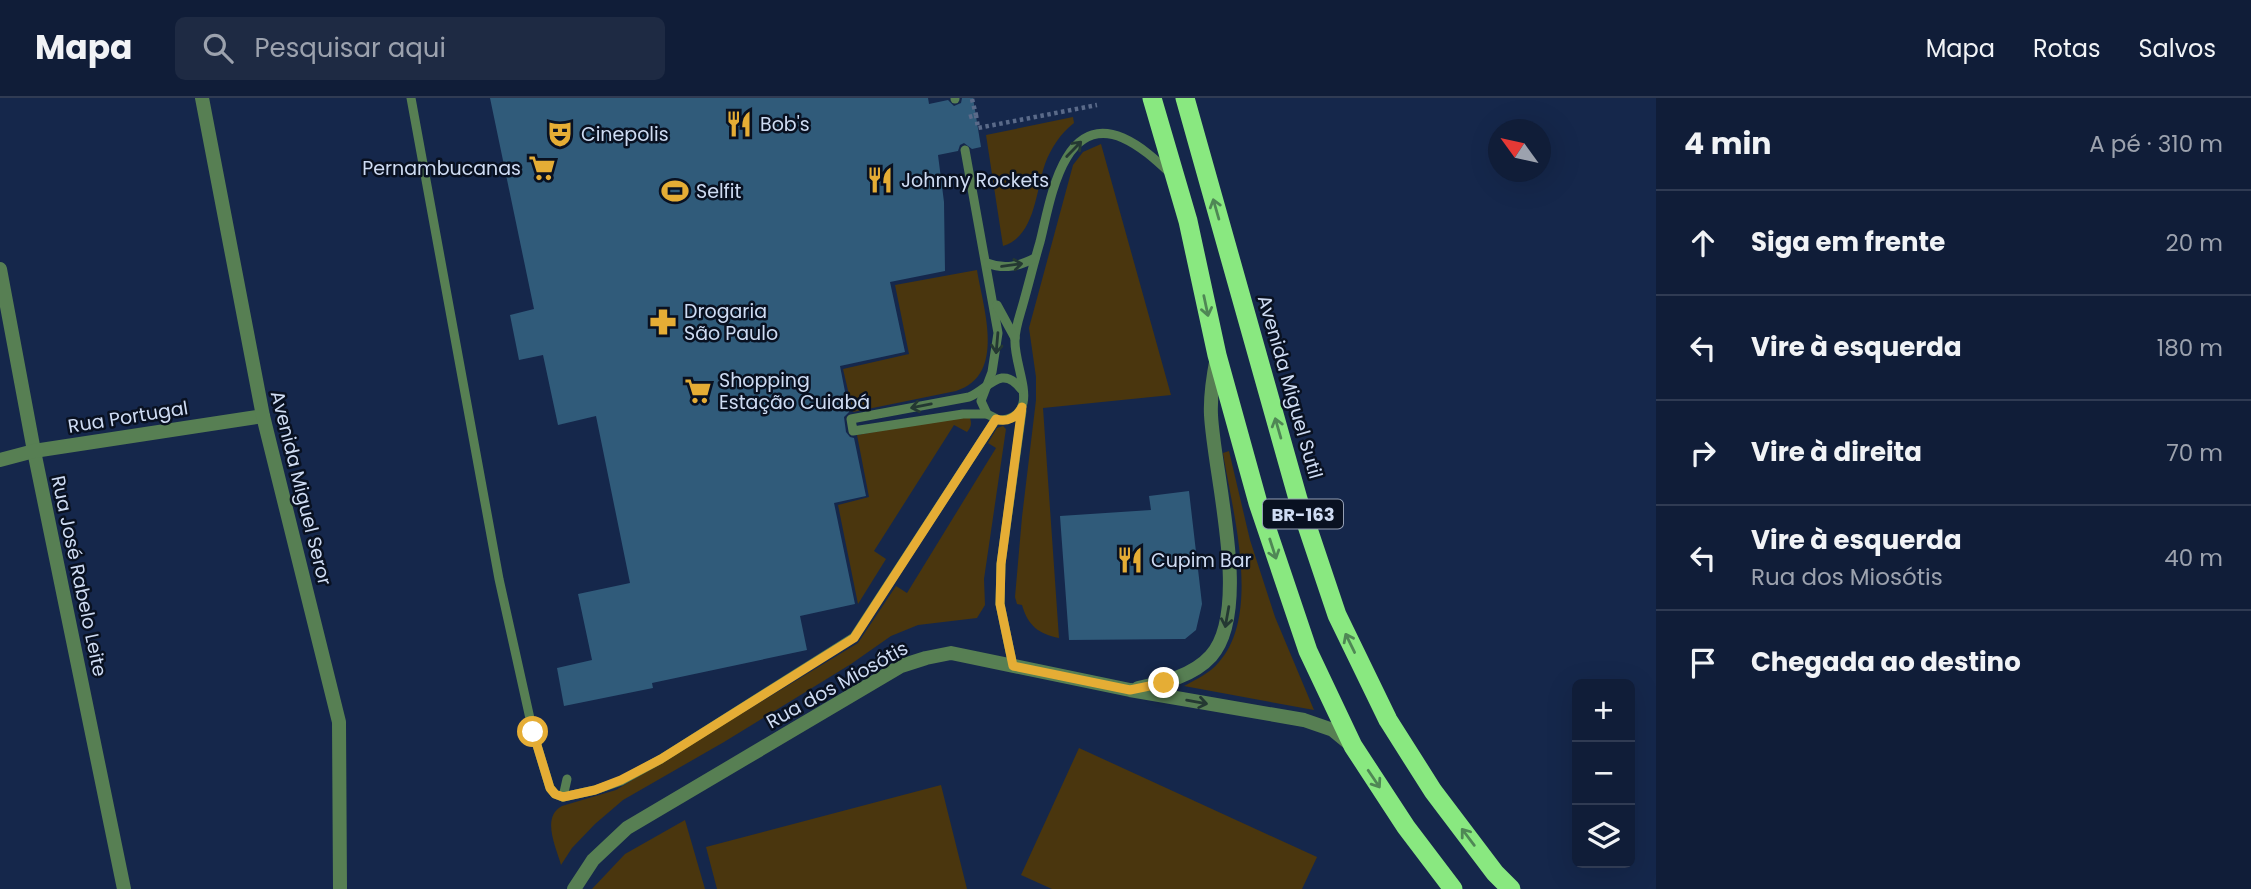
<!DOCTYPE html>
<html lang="pt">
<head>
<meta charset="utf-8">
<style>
	:root { --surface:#101d38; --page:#1e2a43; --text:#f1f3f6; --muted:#9ca2ae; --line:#303b53 }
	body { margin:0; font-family:Poppins,sans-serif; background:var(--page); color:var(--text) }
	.controls { position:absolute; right:21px; bottom:21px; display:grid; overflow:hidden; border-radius:10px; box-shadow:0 7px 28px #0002 }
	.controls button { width:63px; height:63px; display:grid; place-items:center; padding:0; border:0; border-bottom:2px solid var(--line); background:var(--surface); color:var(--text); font:35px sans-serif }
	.compass { position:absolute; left:1488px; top:21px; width:63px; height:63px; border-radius:50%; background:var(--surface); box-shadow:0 7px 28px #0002; rotate:303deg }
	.stop { position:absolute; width:21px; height:21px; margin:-16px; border:5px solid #e5ad35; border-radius:50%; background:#fff }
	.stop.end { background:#e5ad35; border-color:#fff; box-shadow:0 2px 7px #0008 }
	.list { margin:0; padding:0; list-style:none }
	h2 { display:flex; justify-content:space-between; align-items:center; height:91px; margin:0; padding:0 28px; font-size:30px }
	h2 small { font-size:23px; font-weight:400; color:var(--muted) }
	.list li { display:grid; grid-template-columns:46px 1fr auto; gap:21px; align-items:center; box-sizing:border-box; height:105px; padding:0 28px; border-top:2px solid var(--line) }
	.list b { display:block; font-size:26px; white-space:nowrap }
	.list p { margin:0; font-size:23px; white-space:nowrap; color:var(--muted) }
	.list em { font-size:23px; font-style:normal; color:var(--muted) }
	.icon { flex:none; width:38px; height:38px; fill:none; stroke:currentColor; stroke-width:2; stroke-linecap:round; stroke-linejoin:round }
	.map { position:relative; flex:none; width:1656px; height:791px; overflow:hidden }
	header { display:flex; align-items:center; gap:42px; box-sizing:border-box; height:98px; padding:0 35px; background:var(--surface); border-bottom:2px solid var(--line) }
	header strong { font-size:33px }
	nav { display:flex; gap:38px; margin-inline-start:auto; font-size:24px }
	.search { width:490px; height:63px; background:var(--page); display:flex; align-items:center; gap:18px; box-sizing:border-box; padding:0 24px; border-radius:10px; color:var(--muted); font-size:26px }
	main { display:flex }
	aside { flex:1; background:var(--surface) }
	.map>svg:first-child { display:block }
</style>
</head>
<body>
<header>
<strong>Mapa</strong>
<div class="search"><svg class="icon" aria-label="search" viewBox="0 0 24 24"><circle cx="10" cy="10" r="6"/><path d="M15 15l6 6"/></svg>Pesquisar aqui</div>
<nav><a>Mapa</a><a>Rotas</a><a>Salvos</a></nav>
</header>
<main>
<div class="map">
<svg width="1656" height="791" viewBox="0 0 1656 791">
	<rect width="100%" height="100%" fill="#15274b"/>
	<g fill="#4a360e">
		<path d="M 1073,19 L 1074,25 C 1060,36 1051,50 1045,66 C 1036,92 1035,139 1003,148 L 986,37 Z"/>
		<path d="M 1101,46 L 1171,297 L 1043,310 L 1059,540 C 1039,536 1028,528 1022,507 L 1017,506 L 1015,499 L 1022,419 L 1036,302 L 1036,279 L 1029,230 L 1073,67 L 1083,54 Z"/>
		<path d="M 977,172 C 983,210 1007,277 956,293 L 853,314 L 843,271 L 909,256 L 895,187 Z"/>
		<path d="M 965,318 L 970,320 C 972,326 971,329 967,334 L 954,327 L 874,453 L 886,461 L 858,506 L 838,407 L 869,399 L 857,337 Z"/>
		<path d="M 1003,328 L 1006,331 L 984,481 L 985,507 L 977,520 L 918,527 L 891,538 L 851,566 L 724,644 L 623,702 L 595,726 L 572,750 L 561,767 C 556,749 541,719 562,708 L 616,692 L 858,545 L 896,488 L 907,495 L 996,350 L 988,345 L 997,330 Z"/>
		<path d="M 1229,353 L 1250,442 L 1275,519 L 1314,612 L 1184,588 C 1197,581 1210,575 1219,564 C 1262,516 1232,412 1223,355 Z"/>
		<path d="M 1079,650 L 1317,759 L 1302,791 L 1052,791 L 1021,777 Z"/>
		<path d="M 941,687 L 967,791 L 717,791 L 706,749 Z"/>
		<path d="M 685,722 L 705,791 L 592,791 L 625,756 Z"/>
	</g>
	<g fill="#305b7a">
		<path d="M 490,0 L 928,0 L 929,6 L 948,2 L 954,8 L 961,5 L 962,0 L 973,0 L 981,49 L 972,51 L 964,45 L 960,47 L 958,53 L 938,57 L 944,104 L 945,173 L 890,184 L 905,254 L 840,268 L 849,314 L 844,319 L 846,334 L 850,339 L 854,340 L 866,398 L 834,405 L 855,506 L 800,518 L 807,552 L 652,585 L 653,590 L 564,608 L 557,570 L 592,562 L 578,496 L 630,485 L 596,318 L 558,327 L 543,257 L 519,262 L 510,217 L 534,211 Z"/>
		<path d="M 1189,393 L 1202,506 L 1196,532 L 1185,541 L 1069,542 L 1060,418 L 1151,412 L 1149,398 Z"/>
	</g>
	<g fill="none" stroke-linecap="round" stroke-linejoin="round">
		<g stroke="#5a6a89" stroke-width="4.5" stroke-dasharray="3.5 3.5" stroke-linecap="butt">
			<path d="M 972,1 L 976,17"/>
			<path d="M 969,19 L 976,17 L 978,30 L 1097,7"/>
		</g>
		<g stroke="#577f53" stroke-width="9">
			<path d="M 411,0 L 499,481 L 533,634 L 550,690 L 555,696 L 563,699 L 595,692 L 621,683 L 661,661 L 854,539 L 996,321"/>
			<path d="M 955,0 L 955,1"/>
			<path d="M 965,52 L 998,235 L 992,274 L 981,303 L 987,316 L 999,322 C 1011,322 1020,317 1023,305 C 1027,288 1014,261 1015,242 C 1015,230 1020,217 1023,206 C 1029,185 1034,164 1040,144 C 1050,105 1062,14 1123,40 C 1141,48 1156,62 1170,75"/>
			<path d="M 987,165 C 1005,172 1019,168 1035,160"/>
			<path d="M 997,207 L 1015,240"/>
			<path d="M 987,316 L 963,316 L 853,333 L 851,321 L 969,299 C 988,292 1001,265 1021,291"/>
			<path d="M 1013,568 L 1000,506 L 1001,466 L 1022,313"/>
			<path d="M 563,699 L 567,681"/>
		</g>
		<g stroke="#577f53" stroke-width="14">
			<path d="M 0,171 L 34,353 L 124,791"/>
			<path d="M 0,362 L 34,353 L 263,318"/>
			<path d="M 1138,590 C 1163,585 1193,578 1211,558 C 1252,512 1214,377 1211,317 C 1210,297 1213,279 1217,259"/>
			<path d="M 574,791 L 593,762 L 627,730 L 901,568 L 926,560 L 951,555 L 1130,592 L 1304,622 L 1333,632 L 1350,646"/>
		</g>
		<path stroke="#577f53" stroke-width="14" d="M 202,0 L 263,318 L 339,624 L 340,791"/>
		<g stroke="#89e880" stroke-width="19">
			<path d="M 1152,0 L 1188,123 L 1217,257 L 1258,405 L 1308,553 L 1353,648 L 1406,729 L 1453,791"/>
			<path d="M 1185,0 L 1298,401 L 1337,517 L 1388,622 L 1433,693 L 1495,775 L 1511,791"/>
		</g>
	</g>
	<defs><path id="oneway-shaft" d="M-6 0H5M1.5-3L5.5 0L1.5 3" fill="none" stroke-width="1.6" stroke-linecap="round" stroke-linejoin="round" transform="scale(1.75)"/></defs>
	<g stroke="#243832">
		<use href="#oneway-shaft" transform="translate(1074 51) rotate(-46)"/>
		<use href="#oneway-shaft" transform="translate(1012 167) rotate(-8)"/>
		<use href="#oneway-shaft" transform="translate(997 245) rotate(95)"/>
		<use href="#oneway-shaft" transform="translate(921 308) rotate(169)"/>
		<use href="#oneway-shaft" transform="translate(1227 519) rotate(100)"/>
		<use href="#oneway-shaft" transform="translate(1197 604) rotate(10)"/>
	</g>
	<g stroke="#4f8755">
		<use href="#oneway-shaft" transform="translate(1216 111) rotate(-106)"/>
		<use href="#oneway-shaft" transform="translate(1206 208) rotate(78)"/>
		<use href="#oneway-shaft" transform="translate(1278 330) rotate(-106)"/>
		<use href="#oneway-shaft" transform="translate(1273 451) rotate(72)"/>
		<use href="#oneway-shaft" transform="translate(1350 545) rotate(-116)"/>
		<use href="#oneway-shaft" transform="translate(1374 681) rotate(56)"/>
		<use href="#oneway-shaft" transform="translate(1468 739) rotate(-127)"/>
	</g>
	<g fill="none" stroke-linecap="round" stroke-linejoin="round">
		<path stroke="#e5ad35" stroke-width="9" d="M 533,634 L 550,690 L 555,696 L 563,699 L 595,692 L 621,682 L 661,661 L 854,540 L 996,321 C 1007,325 1017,319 1022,309 L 1001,466 L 1000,506 L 1013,568 L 1130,592 L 1164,585"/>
	</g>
	<defs>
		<g id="restaurant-bare" transform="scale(2.1)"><path d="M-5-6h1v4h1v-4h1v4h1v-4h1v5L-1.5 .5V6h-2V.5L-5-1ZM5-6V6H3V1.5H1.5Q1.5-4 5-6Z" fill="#e5ad35" stroke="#091121" stroke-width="2.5" paint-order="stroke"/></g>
		<g id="theatre-bare" transform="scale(2.1)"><path d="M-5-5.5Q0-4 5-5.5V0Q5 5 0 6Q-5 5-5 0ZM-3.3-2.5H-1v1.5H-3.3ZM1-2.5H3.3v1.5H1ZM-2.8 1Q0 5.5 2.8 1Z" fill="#e5ad35" stroke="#091121" stroke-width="2.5" paint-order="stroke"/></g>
		<g id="supermarket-bare" transform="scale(2.1)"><path d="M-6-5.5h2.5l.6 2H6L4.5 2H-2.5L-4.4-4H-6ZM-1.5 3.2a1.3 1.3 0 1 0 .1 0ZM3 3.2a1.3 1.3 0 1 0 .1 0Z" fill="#e5ad35" stroke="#091121" stroke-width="2.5" paint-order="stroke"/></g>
		<g id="stadium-bare" transform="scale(2.1)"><path d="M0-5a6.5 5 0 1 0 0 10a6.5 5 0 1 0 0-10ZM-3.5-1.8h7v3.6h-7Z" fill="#e5ad35" stroke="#091121" stroke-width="2.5" paint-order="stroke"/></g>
		<g id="pharmacy-bare" transform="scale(2.1)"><path d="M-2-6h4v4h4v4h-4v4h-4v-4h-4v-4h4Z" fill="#e5ad35" stroke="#091121" stroke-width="2.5" paint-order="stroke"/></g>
	</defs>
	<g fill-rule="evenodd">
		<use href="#restaurant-bare" x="739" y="26"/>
		<use href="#theatre-bare" x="560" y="36"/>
		<use href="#supermarket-bare" x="542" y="70"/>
		<use href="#restaurant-bare" x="880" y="82"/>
		<use href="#stadium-bare" x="675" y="93"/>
		<use href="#pharmacy-bare" x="663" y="224"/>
		<use href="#supermarket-bare" x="698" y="293"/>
		<use href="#restaurant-bare" x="1130" y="462"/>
	</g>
	<g text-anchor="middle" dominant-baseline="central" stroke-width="5" stroke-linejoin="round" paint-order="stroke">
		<rect fill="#091121" stroke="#949fb4" stroke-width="2" x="1263" y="401.5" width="80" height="29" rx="5"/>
		<g font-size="18" font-weight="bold" fill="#cfdcf3">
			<text x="1303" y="416">BR-163</text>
		</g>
		<g font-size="19" fill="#cfdcf3" stroke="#091121" text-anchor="start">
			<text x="760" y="26">Bob's</text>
			<text x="581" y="36">Cinepolis</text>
			<text x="521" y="70" text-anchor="end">Pernambucanas</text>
			<text x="901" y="82">Johnny Rockets</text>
			<text x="696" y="93">Selfit</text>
			<text x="684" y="213">Drogaria<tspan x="684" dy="22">São Paulo</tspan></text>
			<text x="719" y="282">Shopping<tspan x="719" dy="22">Estação Cuiabá</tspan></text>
			<text x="1151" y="462">Cupim Bar</text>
		</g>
		<g font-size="19" fill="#cfdcf3" stroke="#091121">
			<text transform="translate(1290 289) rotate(74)">Avenida Miguel Sutil</text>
			<text transform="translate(128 319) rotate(-9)">Rua Portugal</text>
			<text transform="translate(301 390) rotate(76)">Avenida Miguel Seror</text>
			<text transform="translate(79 478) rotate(78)">Rua José Rabelo Leite</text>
			<text transform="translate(837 587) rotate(-29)">Rua dos Miosótis</text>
		</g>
	</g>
</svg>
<div class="controls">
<button>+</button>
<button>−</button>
<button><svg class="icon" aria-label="layers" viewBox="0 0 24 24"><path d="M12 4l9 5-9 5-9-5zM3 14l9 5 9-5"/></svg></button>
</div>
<svg class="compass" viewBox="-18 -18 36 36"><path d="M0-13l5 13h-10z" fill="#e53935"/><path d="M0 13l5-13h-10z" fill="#9ca2ae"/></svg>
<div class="stop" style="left:533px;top:634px"></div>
<div class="stop end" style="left:1164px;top:585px"></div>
</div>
<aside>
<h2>4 min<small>A pé · 310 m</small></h2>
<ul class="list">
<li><svg class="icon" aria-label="ahead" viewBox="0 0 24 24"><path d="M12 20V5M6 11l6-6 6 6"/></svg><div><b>Siga em frente</b></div><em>20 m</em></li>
<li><svg class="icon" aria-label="left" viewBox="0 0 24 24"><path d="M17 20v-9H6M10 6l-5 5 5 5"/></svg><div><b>Vire à esquerda</b></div><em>180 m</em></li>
<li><svg class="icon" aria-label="right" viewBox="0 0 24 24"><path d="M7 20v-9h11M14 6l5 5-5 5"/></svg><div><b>Vire à direita</b></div><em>70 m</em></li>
<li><svg class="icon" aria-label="left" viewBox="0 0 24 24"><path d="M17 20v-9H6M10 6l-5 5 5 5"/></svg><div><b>Vire à esquerda</b><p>Rua dos Miosótis</p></div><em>40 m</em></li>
<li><svg class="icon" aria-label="arrive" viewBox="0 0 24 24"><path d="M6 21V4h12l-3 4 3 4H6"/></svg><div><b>Chegada ao destino</b></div></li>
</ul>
</aside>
</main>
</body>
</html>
